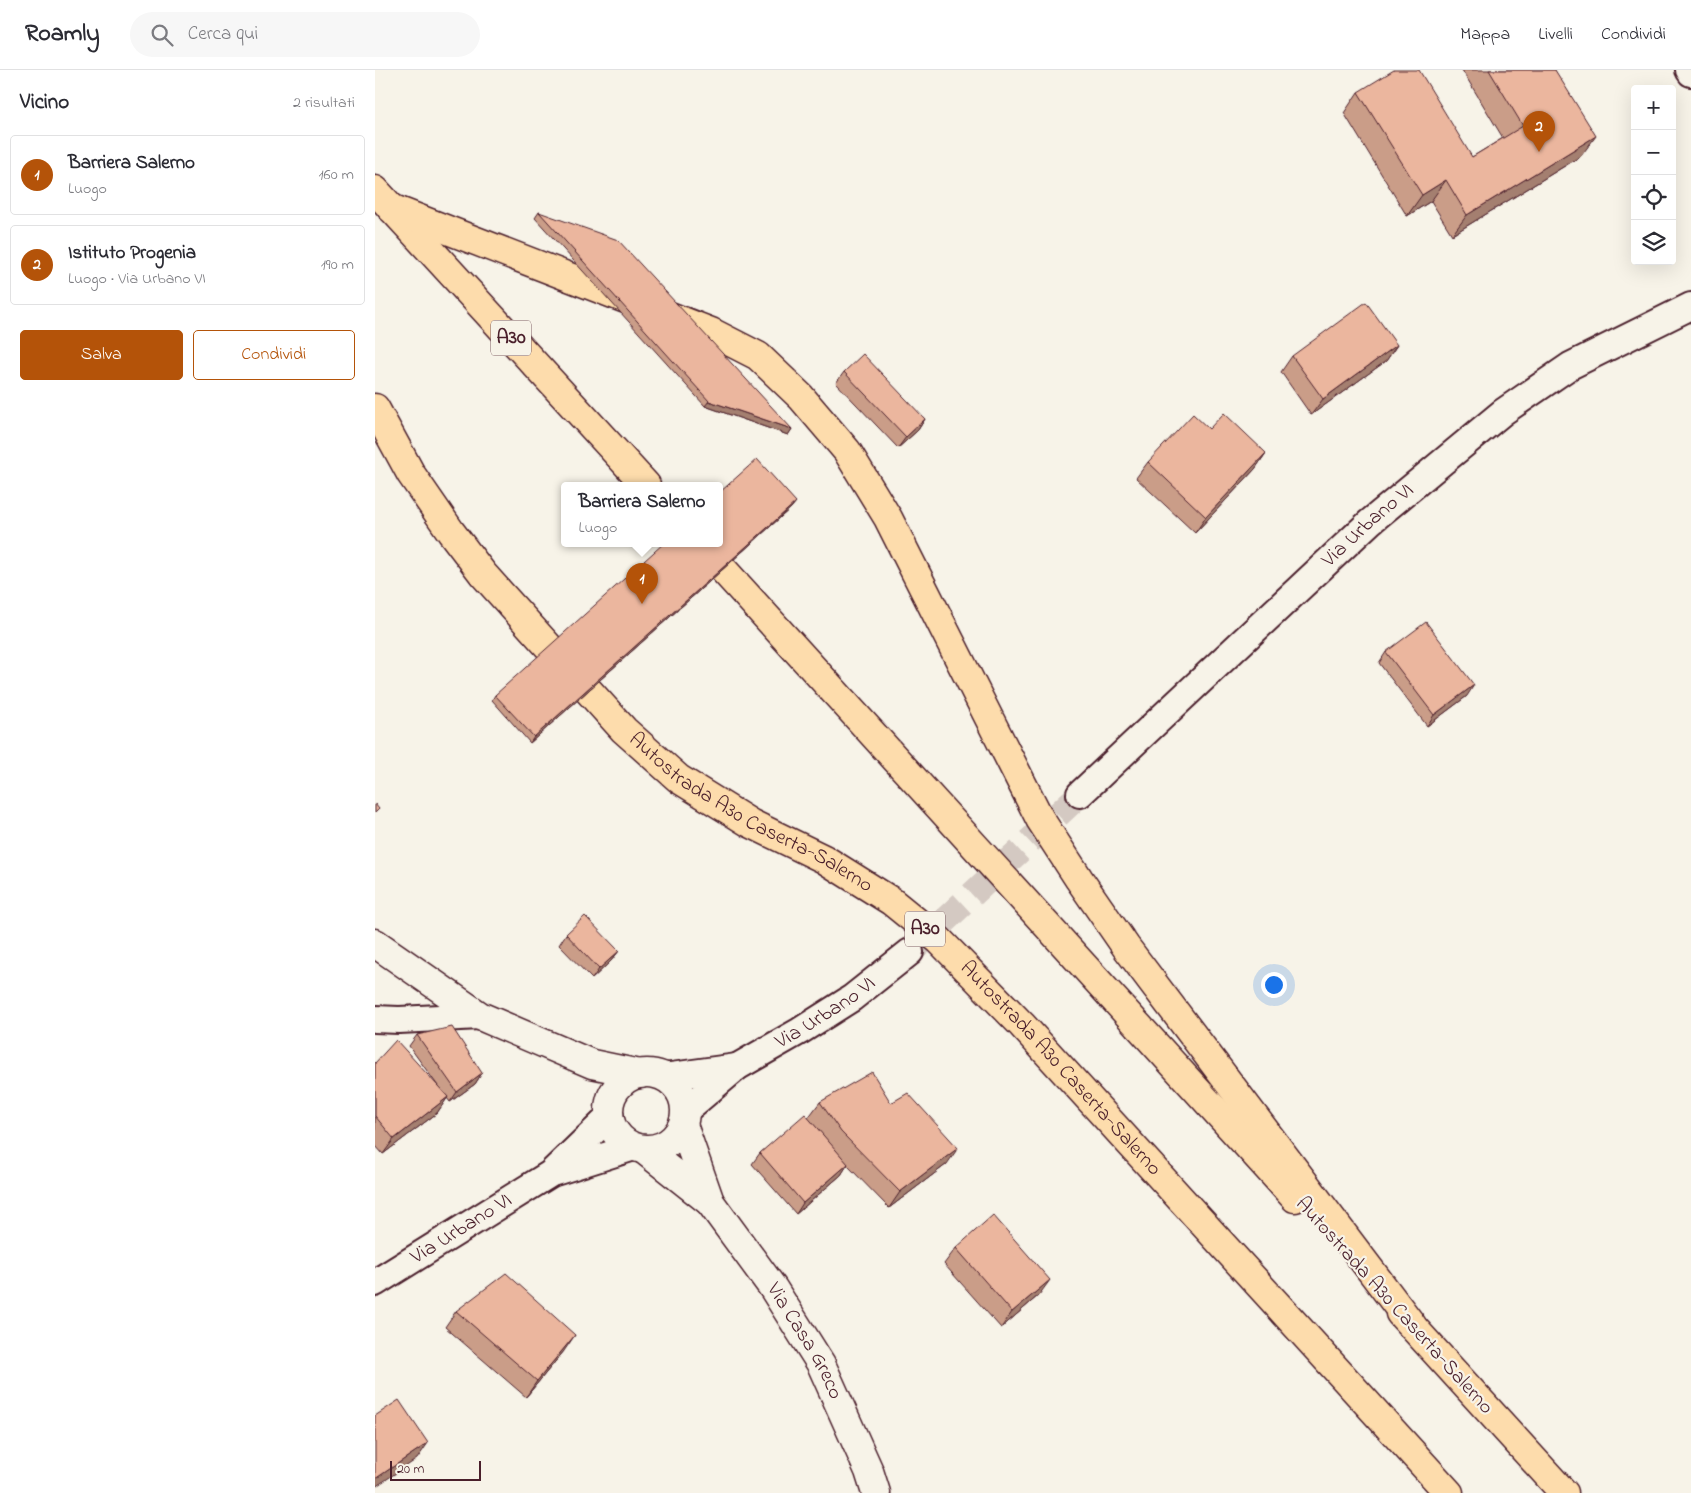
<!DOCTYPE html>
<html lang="it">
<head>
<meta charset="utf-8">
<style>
	:root { --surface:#fff; --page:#f7f7f7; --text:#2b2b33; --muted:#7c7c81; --line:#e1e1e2; --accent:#b45309 }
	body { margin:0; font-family:"Indie Flower",sans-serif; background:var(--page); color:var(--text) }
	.controls { position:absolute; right:15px; top:15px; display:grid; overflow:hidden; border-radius:5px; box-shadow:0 5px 20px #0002 }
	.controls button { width:45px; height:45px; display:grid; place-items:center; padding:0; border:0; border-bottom:1px solid var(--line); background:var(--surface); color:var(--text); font:25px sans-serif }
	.scale { position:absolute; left:15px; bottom:12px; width:91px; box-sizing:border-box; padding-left:5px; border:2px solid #4a1f2b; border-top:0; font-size:14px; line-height:18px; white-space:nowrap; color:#4a1f2b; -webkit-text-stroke:4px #f7f3e8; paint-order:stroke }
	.you { position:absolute; left:898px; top:914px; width:18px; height:18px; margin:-12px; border:4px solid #fff; border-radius:50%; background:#1a73e8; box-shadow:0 0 0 8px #1a73e833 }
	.badge { display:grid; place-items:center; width:32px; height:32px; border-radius:50%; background:var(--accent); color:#fff; font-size:16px; font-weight:700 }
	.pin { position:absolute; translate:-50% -41px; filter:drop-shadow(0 1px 2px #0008) }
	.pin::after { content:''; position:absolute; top:26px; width:18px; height:15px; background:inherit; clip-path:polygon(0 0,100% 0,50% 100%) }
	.popup { position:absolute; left:186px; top:412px; width:162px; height:65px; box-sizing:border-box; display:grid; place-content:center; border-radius:5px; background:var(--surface); filter:drop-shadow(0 1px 4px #0005); font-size:16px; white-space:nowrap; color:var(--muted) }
	.popup b { font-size:19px; color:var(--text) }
	.popup::after { content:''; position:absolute; left:50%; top:100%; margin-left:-10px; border:10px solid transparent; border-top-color:var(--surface) }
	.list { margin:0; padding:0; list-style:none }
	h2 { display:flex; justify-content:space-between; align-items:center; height:65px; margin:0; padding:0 20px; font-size:21px }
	h2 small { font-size:16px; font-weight:400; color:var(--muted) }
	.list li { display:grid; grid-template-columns:32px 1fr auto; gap:15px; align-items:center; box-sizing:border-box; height:80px; margin:0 10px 10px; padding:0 10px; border:1px solid var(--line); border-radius:5px }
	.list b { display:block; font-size:19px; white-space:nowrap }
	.list p { margin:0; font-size:16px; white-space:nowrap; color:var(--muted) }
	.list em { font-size:16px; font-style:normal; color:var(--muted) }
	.actions { display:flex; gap:10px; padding:15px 20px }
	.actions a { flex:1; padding:11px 0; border:1px solid var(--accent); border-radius:5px; text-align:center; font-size:18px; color:var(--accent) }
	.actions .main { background:var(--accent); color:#fff }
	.icon { flex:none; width:28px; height:28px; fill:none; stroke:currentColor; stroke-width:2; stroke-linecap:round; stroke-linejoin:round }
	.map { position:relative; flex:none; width:1316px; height:1423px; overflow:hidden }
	header { display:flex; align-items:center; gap:30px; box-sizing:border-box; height:70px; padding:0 25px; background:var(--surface); border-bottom:1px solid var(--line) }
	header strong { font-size:24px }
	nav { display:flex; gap:28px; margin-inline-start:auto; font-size:18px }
	.search { width:350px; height:45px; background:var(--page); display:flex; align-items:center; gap:12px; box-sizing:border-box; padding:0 18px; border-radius:28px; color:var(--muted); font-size:19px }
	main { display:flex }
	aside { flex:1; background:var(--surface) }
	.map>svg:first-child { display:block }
</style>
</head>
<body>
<header>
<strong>Roamly</strong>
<div class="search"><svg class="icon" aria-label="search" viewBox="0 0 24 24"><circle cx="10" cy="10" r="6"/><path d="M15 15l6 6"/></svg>Cerca qui</div>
<nav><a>Mappa</a><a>Livelli</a><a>Condividi</a></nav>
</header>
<main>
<aside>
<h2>Vicino<small>2 risultati</small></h2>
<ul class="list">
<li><span class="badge">1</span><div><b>Barriera Salerno</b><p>Luogo</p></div><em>160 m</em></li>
<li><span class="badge">2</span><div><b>Istituto Progenia</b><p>Luogo · Via Urbano VI</p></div><em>190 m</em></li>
</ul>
<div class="actions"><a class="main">Salva</a><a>Condividi</a></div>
</aside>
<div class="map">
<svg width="1316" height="1423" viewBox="0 0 1316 1423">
	<rect width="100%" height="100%" fill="#f7f3e8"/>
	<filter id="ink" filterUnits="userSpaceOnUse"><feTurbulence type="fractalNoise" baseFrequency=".02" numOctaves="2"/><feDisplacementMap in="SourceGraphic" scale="10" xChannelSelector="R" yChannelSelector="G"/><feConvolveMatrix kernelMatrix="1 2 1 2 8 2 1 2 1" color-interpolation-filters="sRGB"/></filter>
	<g filter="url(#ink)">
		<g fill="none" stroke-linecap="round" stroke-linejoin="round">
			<path stroke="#d4c9c2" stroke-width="26" stroke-dasharray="26 13" stroke-linecap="butt" d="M 540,878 L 705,724"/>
			<g stroke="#4a1f2b" stroke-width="30">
				<g id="minor">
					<path d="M 1314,0 L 1316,3"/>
					<path id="s1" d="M 705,724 L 995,452 L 1128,342 L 1195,296 L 1316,236"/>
					<path d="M 0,949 L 24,950 L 105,946"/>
					<path d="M 289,1007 L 362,997"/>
					<path id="s2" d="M 310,1041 L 362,997 L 425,961 L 477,928 L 535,882"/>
					<path d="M 180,1102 L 259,1077"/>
					<path id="s3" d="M 0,1213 L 175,1104 L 235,1046"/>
				</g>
			</g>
			<g stroke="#4a1f2b" stroke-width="31">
				<g id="secondary">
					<path d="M 0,873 L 105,946 L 217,994 L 265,1004"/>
					<circle cx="272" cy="1041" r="38"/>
					<path d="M 308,1055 L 335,1132"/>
					<path id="s4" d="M 268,1079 L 335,1132 L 398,1218 L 446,1294 L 494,1401 L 501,1423"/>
				</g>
			</g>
			<g stroke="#4a1f2b" stroke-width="31">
				<g id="motorway">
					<path d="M 0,120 L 271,415"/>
					<path d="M 16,138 L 336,262 L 383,286 L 426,327 L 472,381 L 513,448 L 665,749 L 704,809 L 751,877 L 1037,1255"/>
					<path id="s5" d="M 0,338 L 36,404 L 76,462 L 108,504 L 249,660 L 304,709 L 375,753 L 449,789 L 516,831 L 564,870 L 647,955 L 1074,1423"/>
					<path d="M 324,473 L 920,1128"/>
					<path d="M 1025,1243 L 1189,1423"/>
				</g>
			</g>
			<use href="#minor" stroke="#f7f3e8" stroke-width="26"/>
			<use href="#secondary" stroke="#f7f3e8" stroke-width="28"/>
			<use href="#motorway" stroke="#fddcac" stroke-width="28"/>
		</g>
		<g fill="#ca9d88" stroke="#4a1f2b">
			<path d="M 1087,0 L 1180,0 L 1206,86 L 1077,165 L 1056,131 L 1032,146 L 969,43 L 983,22 L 1097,87 L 1128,68 Z"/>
			<path d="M 164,142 L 417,359 L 413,365 L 330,336 L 160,148 Z"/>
			<path d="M 1022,275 L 1011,291 L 936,345 L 906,302 L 917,286 Z"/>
			<path d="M 469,302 L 550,349 L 543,360 L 523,378 L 461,313 Z"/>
			<path d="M 891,383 L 880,399 L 820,463 L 761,408 L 773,392 Z"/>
			<path d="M 417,437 L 155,673 L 117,630 L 120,625 Z"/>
			<path d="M 1011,582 L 1092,626 L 1052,656 L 1004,593 Z"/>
			<path d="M 191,864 L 244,881 L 236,891 L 217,909 L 184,875 Z"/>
			<path d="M 42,965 L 107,1003 L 100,1014 L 75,1032 L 72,1028 L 62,1043 L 8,1084 L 0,1075 L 0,993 L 63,1016 L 34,976 Z"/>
			<path d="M 445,1032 L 516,1033 L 572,1094 L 514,1138 L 472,1095 L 466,1105 L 421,1144 L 377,1094 L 385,1083 L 433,1048 Z"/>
			<path d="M 581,1178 L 664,1225 L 626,1258 L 569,1194 Z"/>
			<path d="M 81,1241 L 189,1281 L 151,1327 L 70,1257 Z"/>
		</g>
		<g fill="#a47f6f" stroke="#4a1f2b">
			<path d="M 1221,66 L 1206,86 L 1077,165 L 1092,145 Z"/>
			<path d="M 1071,110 L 1056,131 L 1032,146 L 1047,125 Z"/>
			<path d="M 1022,275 L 1011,291 L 936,345 L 948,329 Z"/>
			<path d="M 334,331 L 417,359 L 413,365 L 330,336 Z"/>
			<path d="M 550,349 L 543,360 L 523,378 L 531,367 Z"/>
			<path d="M 891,383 L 880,399 L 820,463 L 831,447 Z"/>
			<path d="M 421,432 L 417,437 L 155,673 L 159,667 Z"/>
			<path d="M 1099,615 L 1092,626 L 1052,656 L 1059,645 Z"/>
			<path d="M 244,881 L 236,891 L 217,909 L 224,899 Z"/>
			<path d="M 107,1003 L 100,1014 L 75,1032 L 82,1022 Z"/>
			<path d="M 73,1027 L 62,1043 L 8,1084 L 19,1069 Z"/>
			<path d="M 583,1078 L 572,1094 L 514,1138 L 525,1122 Z"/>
			<path d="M 473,1094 L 466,1105 L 421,1144 L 428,1133 Z"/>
			<path d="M 675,1210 L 664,1225 L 626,1258 L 637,1242 Z"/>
			<path d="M 200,1265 L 189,1281 L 151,1327 L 162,1311 Z"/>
			<path d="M 53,1373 L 42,1389 L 0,1417 L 0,1409 Z"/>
		</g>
		<g fill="#ebb69e" stroke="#4a1f2b">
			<path d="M 1019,0 L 1044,0 L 1097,87 L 1148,56 L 1114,0 L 1180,0 L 1221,66 L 1092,145 L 1071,110 L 1047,125 L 983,22 Z"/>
			<path d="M 164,142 L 243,170 L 417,359 L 334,331 Z"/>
			<path d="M 991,232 L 1022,275 L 948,329 L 917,286 Z"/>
			<path d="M 488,284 L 550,349 L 531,367 L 469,302 Z"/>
			<path d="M 849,343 L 891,383 L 831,447 L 773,392 L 818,344 L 834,359 Z"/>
			<path d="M 382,389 L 421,432 L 159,667 L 120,625 L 289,473 L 344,473 L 344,423 Z"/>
			<path d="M 1051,552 L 1099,615 L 1059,645 L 1011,582 Z"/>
			<path d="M 0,734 L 4,739 L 0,743 Z"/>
			<path d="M 210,846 L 244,881 L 224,899 L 191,864 Z"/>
			<path d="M 77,957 L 107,1003 L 82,1022 L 42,965 Z"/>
			<path d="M 21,970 L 73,1027 L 19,1069 L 0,1046 L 0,993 Z"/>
			<path d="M 497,1002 L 516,1033 L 533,1023 L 583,1078 L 525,1122 L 466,1062 L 445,1032 Z"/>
			<path d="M 430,1044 L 473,1094 L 428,1133 L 385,1083 Z"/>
			<path d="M 618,1145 L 675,1210 L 637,1242 L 581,1178 Z"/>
			<path d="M 131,1203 L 200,1265 L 162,1311 L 81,1241 Z"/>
			<path d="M 24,1330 L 53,1373 L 0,1409 L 0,1346 Z"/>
		</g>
	</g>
	<g text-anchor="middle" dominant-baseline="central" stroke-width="4.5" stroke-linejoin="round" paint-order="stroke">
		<g fill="#f7f3e8" stroke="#7e5f64" stroke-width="1">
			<rect x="116" y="250.5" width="40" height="35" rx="4"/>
			<rect x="530" y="841.5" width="40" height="35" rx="4"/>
		</g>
		<g font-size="20" font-weight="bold" fill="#4a1f2b">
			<text x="136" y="268">A30</text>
			<text x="550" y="859">A30</text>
		</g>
		<g font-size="21" fill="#4a1f2b" stroke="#f7f3e8">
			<text stroke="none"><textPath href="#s1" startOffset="394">Via Urbano VI</textPath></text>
			<text stroke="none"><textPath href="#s5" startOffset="561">Autostrada A30 Caserta-Salerno</textPath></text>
			<text stroke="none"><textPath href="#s2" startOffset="172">Via Urbano VI</textPath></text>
			<text stroke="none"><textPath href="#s5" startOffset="966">Autostrada A30 Caserta-Salerno</textPath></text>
			<text stroke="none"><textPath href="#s3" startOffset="102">Via Urbano VI</textPath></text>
			<text transform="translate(1019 1236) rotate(48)">Autostrada A30 Caserta-Salerno</text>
			<text stroke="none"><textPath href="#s4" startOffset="254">Via Casa Greco</textPath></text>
		</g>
	</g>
</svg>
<div class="controls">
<button>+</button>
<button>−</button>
<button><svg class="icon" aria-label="locate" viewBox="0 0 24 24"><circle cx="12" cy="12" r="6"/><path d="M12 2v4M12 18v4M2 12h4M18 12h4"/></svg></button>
<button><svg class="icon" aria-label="layers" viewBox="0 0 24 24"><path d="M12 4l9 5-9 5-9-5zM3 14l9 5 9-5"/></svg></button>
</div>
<div class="scale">20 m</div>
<div class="you"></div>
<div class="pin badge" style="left:267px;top:534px">1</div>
<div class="popup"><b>Barriera Salerno</b>Luogo</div>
<div class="pin badge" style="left:1164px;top:82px">2</div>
</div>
</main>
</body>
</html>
